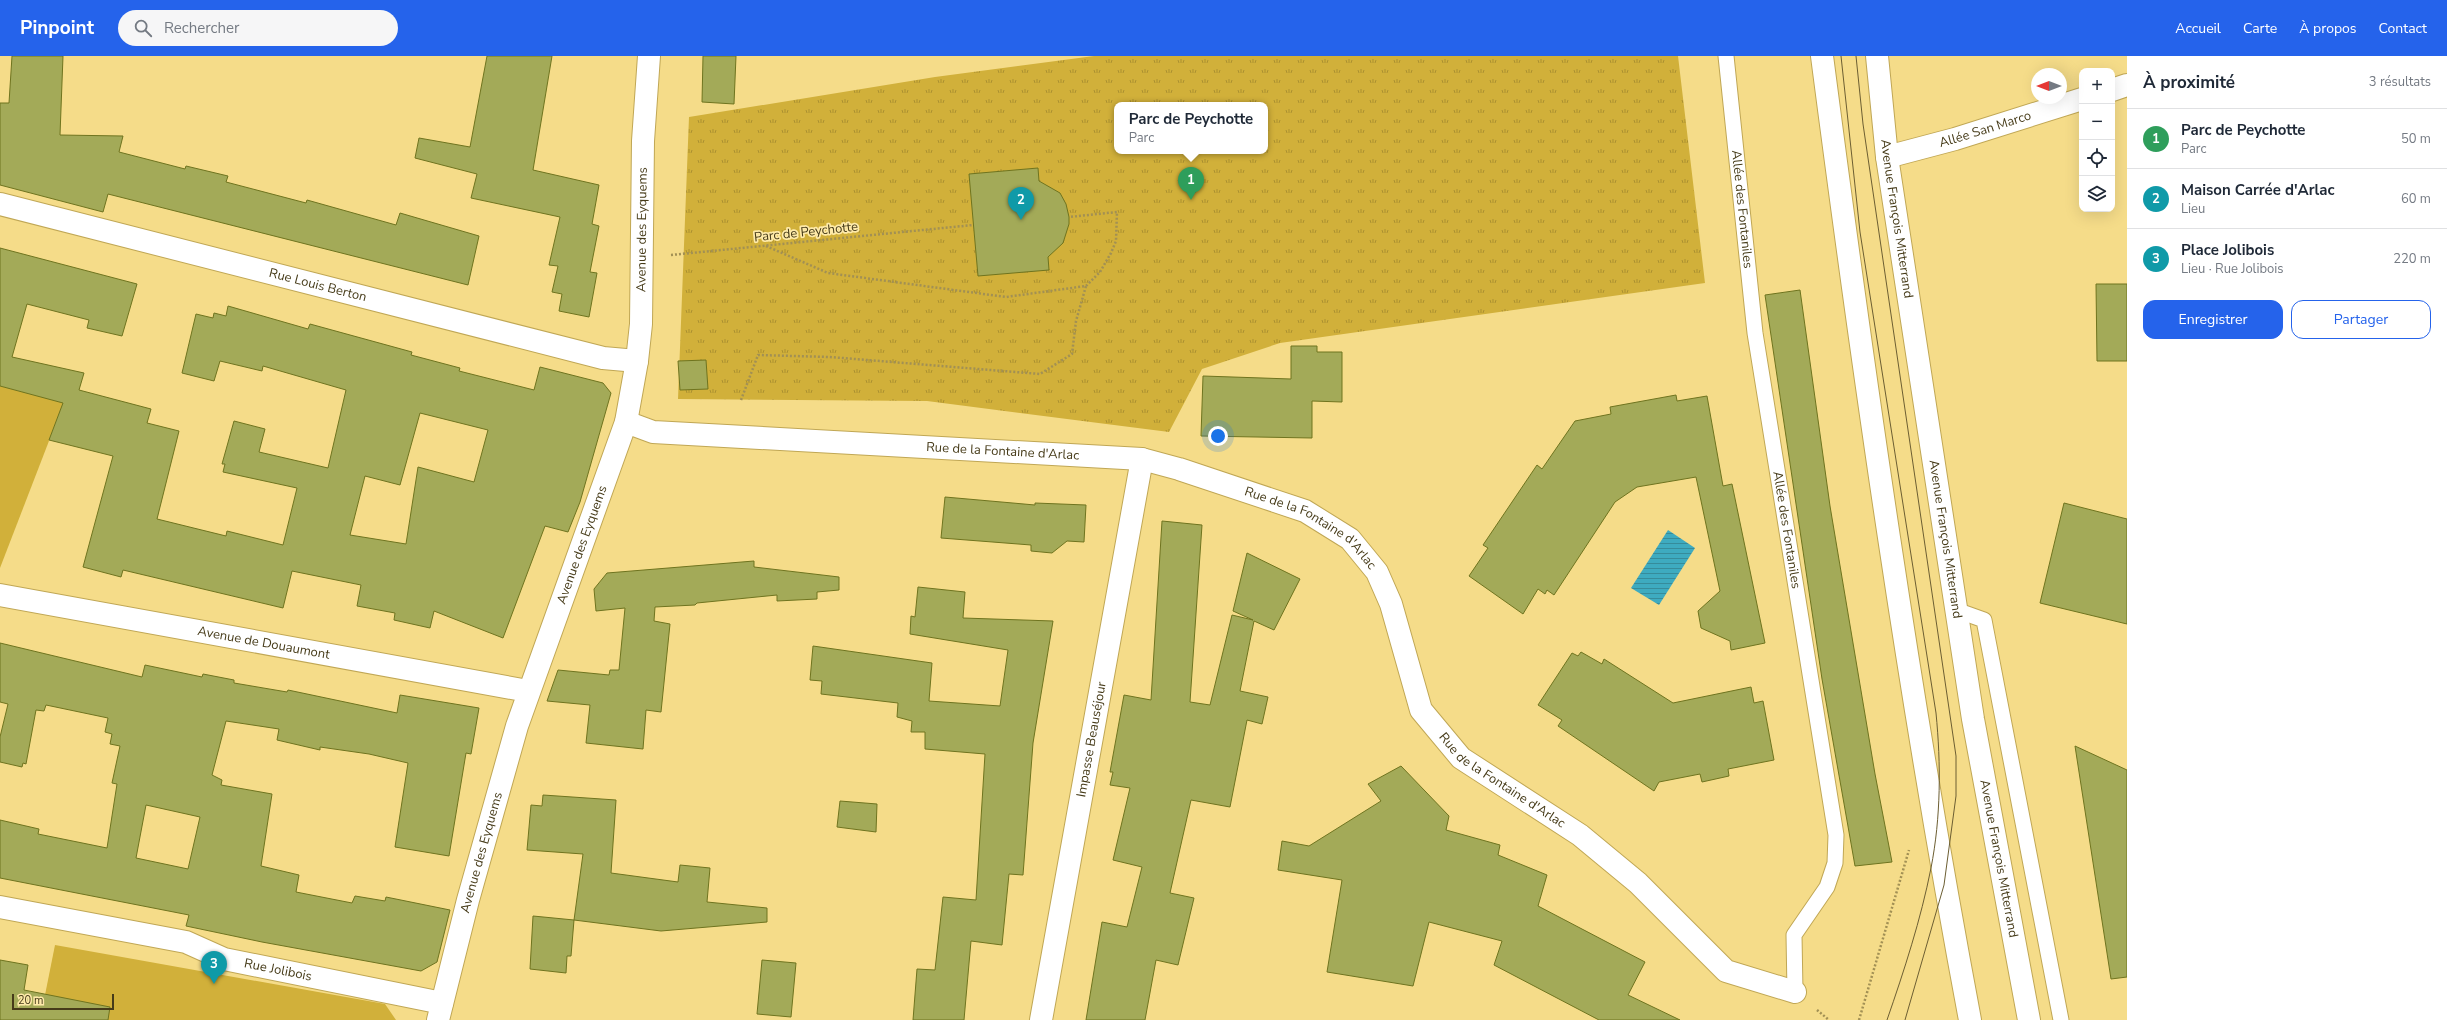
<!DOCTYPE html>
<html lang="fr">
<head>
<meta charset="utf-8">
<style>
	:root { --surface:#fff; --page:#f6f6f7; --text:#1f2937; --muted:#747a83; --line:#e0e1e3; --accent:#2563eb }
	body { margin:0; font-family:"Nunito Sans",sans-serif; background:var(--page); color:var(--text) }
	.controls { position:absolute; right:12px; top:12px; display:grid; overflow:hidden; border-radius:8px; box-shadow:0 4px 16px #0002 }
	.controls button { width:36px; height:36px; display:grid; place-items:center; padding:0; border:0; border-bottom:1px solid var(--line); background:var(--surface); color:var(--text); font:20px sans-serif }
	.compass { position:absolute; left:2031px; top:12px; width:36px; height:36px; border-radius:50%; background:var(--surface); box-shadow:0 4px 16px #0002; rotate:270deg }
	.scale { position:absolute; left:12px; bottom:10px; width:102px; box-sizing:border-box; padding-left:4px; border:2px solid #463b19; border-top:0; font-size:11px; line-height:14px; white-space:nowrap; color:#463b19; -webkit-text-stroke:3px #feeaa9; paint-order:stroke }
	.you { position:absolute; left:1218px; top:380px; width:14px; height:14px; margin:-10px; border:3px solid #fff; border-radius:50%; background:#1a73e8; box-shadow:0 0 0 6px #1a73e833 }
	.badge { display:grid; place-items:center; width:26px; height:26px; border-radius:50%; background:var(--accent); color:#fff; font-size:13px; font-weight:700 }
	.pin { position:absolute; translate:-50% -33px; filter:drop-shadow(0 1px 2px #0008) }
	.pin::after { content:''; position:absolute; top:21px; width:14px; height:12px; background:inherit; clip-path:polygon(0 0,100% 0,50% 100%) }
	.popup { position:absolute; left:1114px; top:46px; width:154px; height:52px; box-sizing:border-box; display:grid; place-content:center; border-radius:8px; background:var(--surface); filter:drop-shadow(0 1px 3px #0005); font-size:13px; white-space:nowrap; color:var(--muted) }
	.popup b { font-size:15px; color:var(--text) }
	.popup::after { content:''; position:absolute; left:50%; top:100%; margin-left:-8px; border:8px solid transparent; border-top-color:var(--surface) }
	.list { margin:0; padding:0; list-style:none }
	h2 { display:flex; justify-content:space-between; align-items:center; height:52px; margin:0; padding:0 16px; font-size:17px }
	h2 small { font-size:13px; font-weight:400; color:var(--muted) }
	.list li { display:grid; grid-template-columns:26px 1fr auto; gap:12px; align-items:center; box-sizing:border-box; height:60px; padding:0 16px; border-top:1px solid var(--line) }
	.list b { display:block; font-size:15px; white-space:nowrap }
	.list p { margin:0; font-size:13px; white-space:nowrap; color:var(--muted) }
	.list em { font-size:13px; font-style:normal; color:var(--muted) }
	.actions { display:flex; gap:8px; padding:12px 16px }
	.actions a { flex:1; padding:9px 0; border:1px solid var(--accent); border-radius:12px; text-align:center; font-size:14px; color:var(--accent) }
	.actions .main { background:var(--accent); color:#fff }
	.icon { flex:none; width:22px; height:22px; fill:none; stroke:currentColor; stroke-width:2; stroke-linecap:round; stroke-linejoin:round }
	.map { position:relative; flex:none; width:2127px; height:964px; overflow:hidden }
	header { display:flex; align-items:center; gap:24px; box-sizing:border-box; height:56px; padding:0 20px; background:var(--accent); color:#fff }
	header strong { font-size:19px }
	nav { display:flex; gap:22px; margin-inline-start:auto; font-size:14px }
	.search { width:280px; height:36px; background:var(--page); display:flex; align-items:center; gap:10px; box-sizing:border-box; padding:0 14px; border-radius:22px; color:var(--muted); font-size:15px }
	main { display:flex }
	aside { flex:1; background:var(--surface) }
	.map>svg:first-child { display:block }
</style>
</head>
<body>
<header>
<strong>Pinpoint</strong>
<div class="search"><svg class="icon" aria-label="search" viewBox="0 0 24 24"><circle cx="10" cy="10" r="6"/><path d="M15 15l6 6"/></svg>Rechercher</div>
<nav><a>Accueil</a><a>Carte</a><a>À propos</a><a>Contact</a></nav>
</header>
<main>
<div class="map">
<svg width="2127" height="964" viewBox="0 0 2127 964">
	<defs>
		<pattern id="park-tufts" width="24" height="20" patternUnits="userSpaceOnUse"><rect width="24" height="20" fill="#d1b03a"/><path d="M3 7l-1-3M5 7V3M7 7l1-3M15 17l-1-3M17 17v-4M19 17l1-3" fill="none" stroke="#ab9030"/></pattern>
		<pattern id="water-rules" width="6" height="5" patternUnits="userSpaceOnUse"><rect width="6" height="5" fill="#3eabc0"/><path d="M0 2.5h6" fill="none" stroke="#368c9b"/></pattern>
	</defs>
	<rect width="100%" height="100%" fill="#f5dc89"/>
	<g fill="#d1b03a">
		<path d="M 0,330 L 64,346 L 0,512 Z"/>
		<path d="M 55,889 L 385,948 L 396,964 L 40,964 Z"/>
	</g>
	<path fill="url(#park-tufts)" fill-rule="evenodd" d="M 1094,0 L 1678,0 L 1705,227 L 1280,287 L 1202,313 L 1169,376 L 927,345 L 678,343 L 689,61 L 935,21 ZM 1117,49 L 1265,49 L 1265,95 L 1117,95 Z"/>
	<path fill="url(#water-rules)" d="M 1668,474 L 1695,492 L 1659,549 L 1631,532 Z"/>
	<g fill="#a3aa58" stroke="#6f741f" fill-rule="evenodd">
		<path d="M 12,0 L 63,0 L 60,79 L 123,80 L 119,96 L 185,113 L 186,110 L 228,120 L 226,126 L 306,147 L 307,144 L 396,169 L 400,157 L 479,180 L 468,229 L 108,138 L 103,156 L 0,129 L 0,47 L 9,47 Z"/>
		<path d="M 487,0 L 552,0 L 533,114 L 599,129 L 592,168 L 599,170 L 590,216 L 597,217 L 589,261 L 559,255 L 562,238 L 552,236 L 558,210 L 549,209 L 560,161 L 471,142 L 477,118 L 415,102 L 419,82 L 470,91 Z"/>
		<path d="M 703,0 L 736,0 L 734,48 L 702,46 Z"/>
		<path d="M 1038,112 L 1039,125 L 1060,137 L 1066,148 L 1069,161 L 1069,168 L 1063,187 L 1048,201 L 1049,214 L 978,220 L 969,118 Z"/>
		<path d="M 0,192 L 137,228 L 122,280 L 87,272 L 89,264 L 27,248 L 12,301 L 84,317 L 79,334 L 151,353 L 147,367 L 179,375 L 157,463 L 226,480 L 227,475 L 283,489 L 297,432 L 223,416 L 225,408 L 222,408 L 234,365 L 265,373 L 259,396 L 328,412 L 346,334 L 263,310 L 262,315 L 220,305 L 214,325 L 182,317 L 196,258 L 213,262 L 214,257 L 226,260 L 228,250 L 308,273 L 310,268 L 412,296 L 411,299 L 460,312 L 459,315 L 534,334 L 540,311 L 603,327 L 611,337 L 580,446 L 568,476 L 545,470 L 503,582 L 434,555 L 430,572 L 394,564 L 395,557 L 357,550 L 361,529 L 292,515 L 283,552 L 123,514 L 121,521 L 83,511 L 113,400 L 49,384 L 63,347 L 0,330 ZM 420,357 L 488,374 L 474,426 L 418,411 L 406,488 L 350,479 L 365,420 L 400,429 Z"/>
		<path d="M 2096,228 L 2127,228 L 2127,305 L 2097,305 Z"/>
		<path d="M 1800,234 L 1830,450 L 1875,718 L 1892,806 L 1855,810 L 1822,623 L 1765,239 Z"/>
		<path d="M 1291,290 L 1317,290 L 1317,296 L 1342,296 L 1342,346 L 1312,345 L 1312,382 L 1201,380 L 1203,320 L 1291,323 Z"/>
		<path d="M 706,304 L 708,333 L 680,334 L 678,305 Z"/>
		<path d="M 1676,339 L 1677,345 L 1707,340 L 1723,430 L 1732,428 L 1765,587 L 1731,594 L 1730,585 L 1701,572 L 1698,555 L 1720,535 L 1696,421 L 1637,431 L 1615,446 L 1554,539 L 1547,534 L 1545,538 L 1538,533 L 1523,558 L 1469,520 L 1488,492 L 1483,489 L 1537,409 L 1542,413 L 1575,365 L 1611,358 L 1610,351 Z"/>
		<path d="M 945,441 L 1035,449 L 1035,447 L 1086,449 L 1084,486 L 1067,485 L 1052,497 L 1031,495 L 1031,489 L 941,482 Z"/>
		<path d="M 2064,447 L 2127,463 L 2127,568 L 2040,547 Z"/>
		<path d="M 1162,465 L 1202,469 L 1190,646 L 1210,649 L 1232,559 L 1253,564 L 1233,555 L 1247,497 L 1300,523 L 1274,574 L 1254,565 L 1240,635 L 1268,641 L 1262,668 L 1247,664 L 1230,751 L 1191,744 L 1170,837 L 1194,842 L 1178,909 L 1156,904 L 1145,964 L 1086,964 L 1102,866 L 1127,871 L 1142,811 L 1113,804 L 1130,732 L 1110,729 L 1113,716 L 1110,716 L 1124,639 L 1151,644 Z"/>
		<path d="M 754,505 L 754,511 L 839,521 L 839,534 L 817,536 L 817,543 L 777,545 L 777,539 L 697,547 L 695,549 L 655,551 L 654,565 L 670,568 L 661,656 L 646,654 L 643,693 L 586,687 L 590,649 L 547,645 L 558,614 L 609,619 L 610,614 L 619,614 L 625,552 L 596,555 L 594,533 L 607,517 Z"/>
		<path d="M 918,531 L 965,536 L 963,562 L 1053,565 L 1033,687 L 1023,819 L 1009,818 L 1002,889 L 971,885 L 964,964 L 913,964 L 917,913 L 935,914 L 943,841 L 976,844 L 985,698 L 925,693 L 925,676 L 911,676 L 912,665 L 897,661 L 898,647 L 821,638 L 822,625 L 810,624 L 813,590 L 932,607 L 929,645 L 1000,650 L 1008,594 L 910,578 L 911,560 L 915,561 Z"/>
		<path d="M 0,587 L 142,621 L 145,609 L 202,621 L 203,618 L 234,624 L 234,627 L 287,636 L 288,634 L 397,657 L 400,639 L 479,652 L 471,698 L 466,697 L 449,800 L 395,791 L 408,707 L 369,698 L 320,691 L 320,694 L 277,684 L 279,673 L 226,665 L 212,719 L 222,724 L 221,729 L 272,738 L 261,810 L 299,819 L 296,836 L 352,847 L 355,840 L 385,845 L 386,841 L 450,854 L 437,906 L 421,915 L 262,886 L 186,870 L 189,859 L 0,822 L 0,764 L 39,773 L 38,778 L 107,792 L 117,728 L 112,727 L 120,690 L 110,688 L 112,678 L 105,676 L 108,662 L 46,649 L 44,655 L 36,654 L 26,708 L 23,707 L 22,711 L 0,706 L 0,681 L 8,648 L 0,646 ZM 146,749 L 200,761 L 188,813 L 136,802 Z"/>
		<path d="M 1581,596 L 1602,608 L 1604,603 L 1673,647 L 1751,631 L 1754,647 L 1763,645 L 1774,704 L 1728,713 L 1729,720 L 1702,726 L 1700,718 L 1659,726 L 1654,735 L 1558,670 L 1562,664 L 1538,649 L 1572,597 L 1578,600 Z"/>
		<path d="M 2075,690 L 2127,714 L 2127,921 L 2111,923 Z"/>
		<path d="M 1401,710 L 1449,760 L 1446,774 L 1500,789 L 1498,799 L 1547,819 L 1538,850 L 1645,906 L 1628,939 L 1680,964 L 1599,964 L 1494,909 L 1502,885 L 1429,866 L 1413,930 L 1327,916 L 1342,824 L 1278,814 L 1282,785 L 1309,790 L 1381,745 L 1368,728 Z"/>
		<path d="M 543,739 L 616,744 L 611,817 L 678,826 L 680,809 L 710,812 L 707,846 L 767,852 L 767,866 L 661,875 L 574,864 L 583,798 L 527,794 L 531,749 L 542,750 Z"/>
		<path d="M 840,745 L 877,748 L 876,776 L 837,771 Z"/>
		<path d="M 533,860 L 574,864 L 571,900 L 567,900 L 566,917 L 530,913 Z"/>
		<path d="M 0,904 L 28,909 L 24,934 L 110,951 L 108,964 L 0,964 Z"/>
		<path d="M 762,904 L 796,907 L 791,961 L 757,958 Z"/>
	</g>
	<g fill="none" stroke-linecap="round" stroke-linejoin="round">
		<g stroke="#c0a755" stroke-width="17">
			<g id="service">
				<path id="s1" d="M 1726,0 L 1755,277 L 1836,779 L 1835,807 L 1827,831 L 1794,879 L 1795,936"/>
				<path d="M 1956,554 L 1984,564 L 2061,964"/>
			</g>
		</g>
		<g stroke="#c0a755" stroke-width="24">
			<g id="minor">
				<path d="M 2112,34 L 2127,29"/>
				<path id="s2" d="M 1887,101 L 1955,83 L 2082,43"/>
				<path id="s3" d="M 0,148 L 603,302 L 637,305"/>
				<path id="s4" d="M 626,366 L 653,376 L 1142,403 L 1179,413 L 1305,455 L 1350,483 L 1377,516 L 1391,548 L 1421,654 L 1461,702 L 1580,779 L 1638,827 L 1726,915 L 1795,936"/>
				<path id="s5" d="M 0,539 L 528,635"/>
				<path id="s6" d="M 0,851 L 186,886 L 224,903 L 442,947"/>
				<path id="s7" d="M 1041,964 L 1142,403"/>
			</g>
		</g>
		<g stroke="#c0a755" stroke-width="24">
			<g id="tertiary">
				<path id="s8" d="M 438,964 L 468,844 L 517,670 L 626,366 L 637,305 L 641,268 L 643,85 L 649,0"/>
			</g>
		</g>
		<g stroke="#c0a755" stroke-width="24">
			<g id="secondary">
				<path d="M 1822,0 C 1864,322 1910,645 1970,964"/>
				<path id="s9" d="M 1877,0 L 1887,101 L 1973,663 L 2029,964"/>
			</g>
		</g>
		<g stroke="#a29054" stroke-width="2.5" stroke-dasharray="2 2" stroke-linecap="butt">
			<path d="M 766,190 L 828,217 L 1006,241 L 1086,230 L 1100,216 L 1111,197 L 1116,185 L 1117,156 L 1069,161"/>
			<path d="M 671,199 L 973,169"/>
			<path d="M 741,344 L 758,299 L 830,301 L 1040,318 L 1072,298 L 1076,265 L 1086,230"/>
			<path d="M 1817,954 L 1829,964"/>
			<path d="M 1859,964 L 1909,794"/>
		</g>
		<use href="#service" stroke="#fff" stroke-width="15"/>
		<use href="#minor" stroke="#fff" stroke-width="22"/>
		<use href="#tertiary" stroke="#fff" stroke-width="22"/>
		<use href="#secondary" stroke="#fff" stroke-width="22"/>
		<g stroke="#6c5e32" stroke-width="1">
			<path d="M 1841,0 L 1860,176 L 1936,657 C 1941,708 1941,761 1931,812 C 1921,863 1904,915 1887,964"/>
			<path d="M 1856,0 L 1863,68 L 1956,700 L 1956,740 L 1944,829 L 1905,964"/>
		</g>
	</g>
	<g text-anchor="middle" dominant-baseline="central" stroke-width="3.5" stroke-linejoin="round" paint-order="stroke">
		<g font-size="13" fill="#463b19" stroke="#feeaa9">
			<text stroke="none"><textPath href="#s2" startOffset="102">Allée San Marco</textPath></text>
			<text stroke="none"><textPath href="#s1" startOffset="154">Allée des Fontaniles</textPath></text>
			<text stroke="none"><textPath href="#s9" startOffset="164">Avenue François Mitterrand</textPath></text>
			<text stroke="none"><textPath href="#s8" startOffset="821">Avenue des Eyquems</textPath></text>
			<text transform="translate(806 176) rotate(-6)">Parc de Peychotte</text>
			<text stroke="none"><textPath href="#s3" startOffset="328">Rue Louis Berton</textPath></text>
			<text stroke="none"><textPath href="#s4" startOffset="379">Rue de la Fontaine d'Arlac</textPath></text>
			<text stroke="none"><textPath href="#s1" startOffset="478">Allée des Fontaniles</textPath></text>
			<text stroke="none"><textPath href="#s4" startOffset="703">Rue de la Fontaine d'Arlac</textPath></text>
			<text stroke="none"><textPath href="#s9" startOffset="488">Avenue François Mitterrand</textPath></text>
			<text stroke="none"><textPath href="#s8" startOffset="497">Avenue des Eyquems</textPath></text>
			<text stroke="none"><textPath href="#s5" startOffset="268">Avenue de Douaumont</textPath></text>
			<text stroke="none"><textPath href="#s7" startOffset="285">Impasse Beauséjour</textPath></text>
			<text stroke="none"><textPath href="#s4" startOffset="1039">Rue de la Fontaine d'Arlac</textPath></text>
			<text stroke="none"><textPath href="#s8" startOffset="173">Avenue des Eyquems</textPath></text>
			<text stroke="none"><textPath href="#s9" startOffset="812">Avenue François Mitterrand</textPath></text>
			<text stroke="none"><textPath href="#s6" startOffset="286">Rue Jolibois</textPath></text>
		</g>
	</g>
</svg>
<div class="controls">
<button>+</button>
<button>−</button>
<button><svg class="icon" aria-label="locate" viewBox="0 0 24 24"><circle cx="12" cy="12" r="6"/><path d="M12 2v4M12 18v4M2 12h4M18 12h4"/></svg></button>
<button><svg class="icon" aria-label="layers" viewBox="0 0 24 24"><path d="M12 4l9 5-9 5-9-5zM3 14l9 5 9-5"/></svg></button>
</div>
<svg class="compass" viewBox="-18 -18 36 36"><path d="M0-13l5 13h-10z" fill="#e53935"/><path d="M0 13l5-13h-10z" fill="#747a83"/></svg>
<div class="scale">20 m</div>
<div class="you"></div>
<div class="pin badge" style="left:1191px;top:144px;background:#2e9e5b">1</div>
<div class="popup"><b>Parc de Peychotte</b>Parc</div>
<div class="pin badge" style="left:1021px;top:164px;background:#0f9aa8">2</div>
<div class="pin badge" style="left:214px;top:928px;background:#0f9aa8">3</div>
</div>
<aside>
<h2>À proximité<small>3 résultats</small></h2>
<ul class="list">
<li><span class="badge" style="background:#2e9e5b">1</span><div><b>Parc de Peychotte</b><p>Parc</p></div><em>50 m</em></li>
<li><span class="badge" style="background:#0f9aa8">2</span><div><b>Maison Carrée d'Arlac</b><p>Lieu</p></div><em>60 m</em></li>
<li><span class="badge" style="background:#0f9aa8">3</span><div><b>Place Jolibois</b><p>Lieu · Rue Jolibois</p></div><em>220 m</em></li>
</ul>
<div class="actions"><a class="main">Enregistrer</a><a>Partager</a></div>
</aside>
</main>
</body>
</html>
